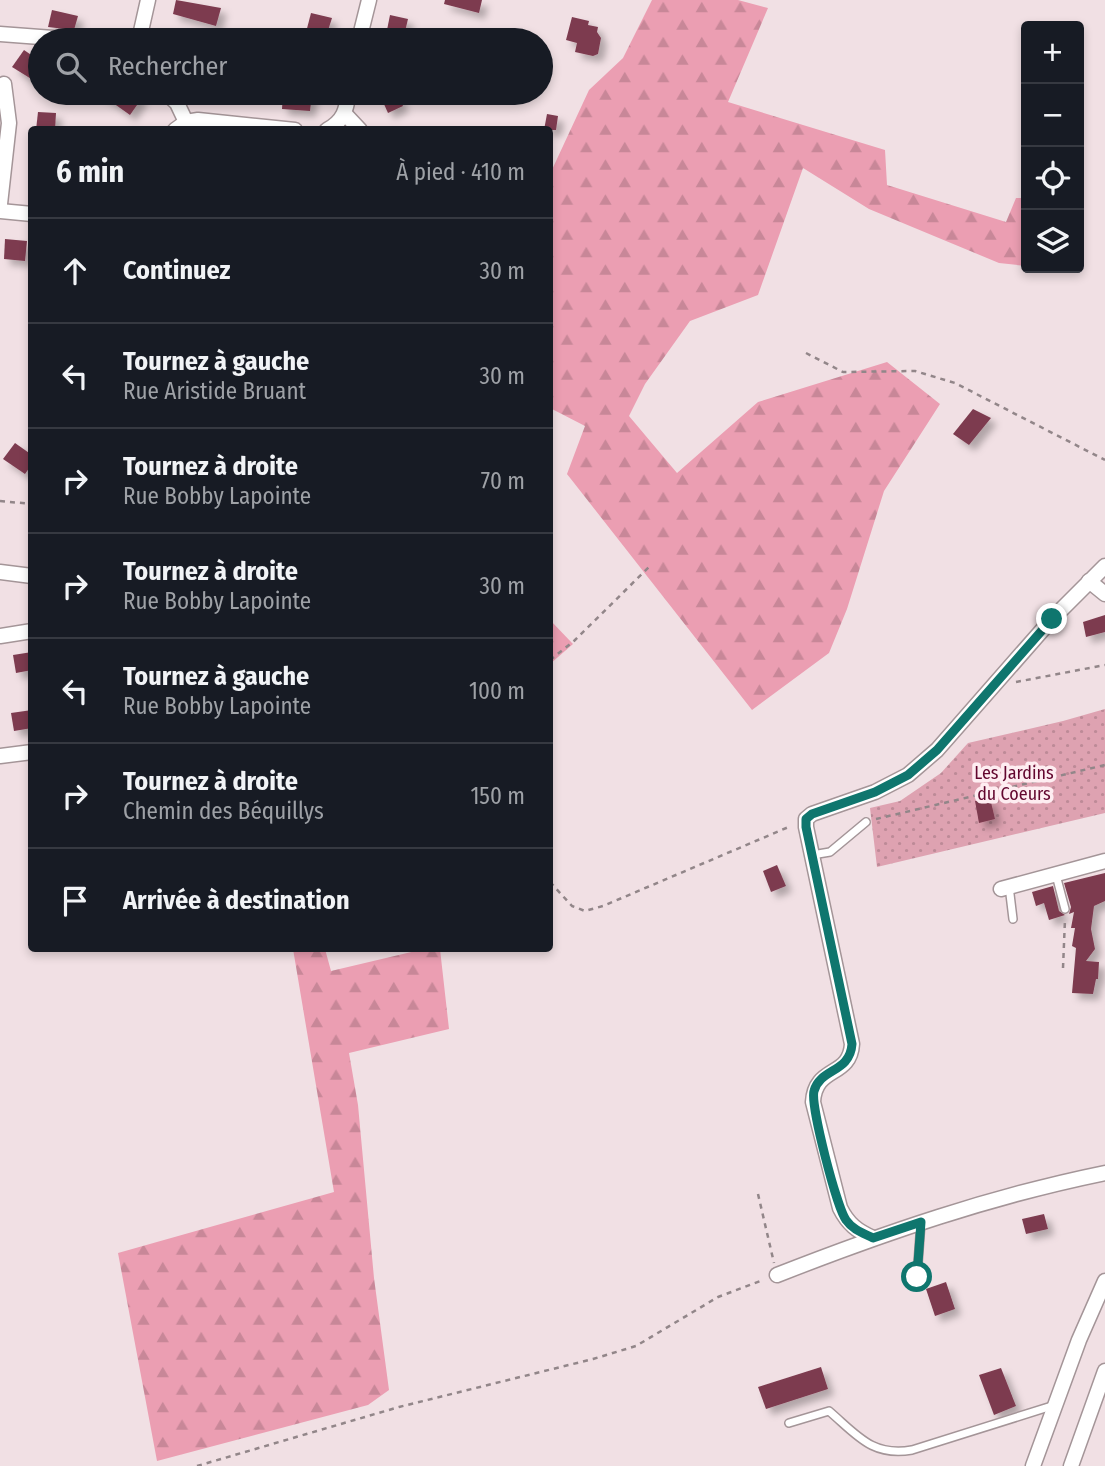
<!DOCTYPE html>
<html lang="fr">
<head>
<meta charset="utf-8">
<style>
	:root { --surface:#171b24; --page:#20242c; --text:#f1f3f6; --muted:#9ea1a6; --line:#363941 }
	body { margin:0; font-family:"Fira Sans Condensed",sans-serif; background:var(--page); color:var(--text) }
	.controls { position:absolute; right:21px; top:21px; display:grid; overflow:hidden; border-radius:7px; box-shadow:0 4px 10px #0003 }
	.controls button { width:63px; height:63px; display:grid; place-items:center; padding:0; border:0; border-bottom:2px solid var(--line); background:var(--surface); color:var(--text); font:35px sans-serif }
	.stop { position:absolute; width:21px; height:21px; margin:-16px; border:5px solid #0f766e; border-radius:50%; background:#fff }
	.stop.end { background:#0f766e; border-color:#fff; box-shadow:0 2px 7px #0008 }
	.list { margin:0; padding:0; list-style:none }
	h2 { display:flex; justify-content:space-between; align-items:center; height:91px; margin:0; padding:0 28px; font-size:30px }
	h2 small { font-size:23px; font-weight:400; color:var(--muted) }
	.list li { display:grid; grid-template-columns:46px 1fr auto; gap:21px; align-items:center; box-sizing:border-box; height:105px; padding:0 28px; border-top:2px solid var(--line) }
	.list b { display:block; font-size:26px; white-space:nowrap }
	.list p { margin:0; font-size:23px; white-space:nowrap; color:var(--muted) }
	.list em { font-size:23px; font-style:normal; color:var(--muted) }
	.icon { flex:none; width:38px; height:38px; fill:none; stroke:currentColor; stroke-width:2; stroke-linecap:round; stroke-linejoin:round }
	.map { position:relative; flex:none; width:1105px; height:1466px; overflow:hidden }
	.search { position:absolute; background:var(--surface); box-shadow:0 4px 10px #0003; left:28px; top:28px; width:525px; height:77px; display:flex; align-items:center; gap:18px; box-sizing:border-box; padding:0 24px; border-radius:38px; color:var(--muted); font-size:26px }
	.panel { position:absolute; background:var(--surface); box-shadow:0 4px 10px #0003; left:28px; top:126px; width:525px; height:826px; border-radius:7px }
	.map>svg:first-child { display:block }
</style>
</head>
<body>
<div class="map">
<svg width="1105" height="1466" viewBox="0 0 1105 1466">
	<defs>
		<pattern id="grass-dots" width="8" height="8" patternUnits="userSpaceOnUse" patternTransform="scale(1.75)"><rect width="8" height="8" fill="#dea2b1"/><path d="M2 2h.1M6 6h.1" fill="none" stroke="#bd8a97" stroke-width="1.8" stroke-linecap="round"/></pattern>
		<pattern id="forest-firs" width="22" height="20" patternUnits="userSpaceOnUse" patternTransform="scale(1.75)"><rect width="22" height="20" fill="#eb9eb2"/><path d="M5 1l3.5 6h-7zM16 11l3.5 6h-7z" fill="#c88798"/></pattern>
		<filter id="shadow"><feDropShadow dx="6" dy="6" stdDeviation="3.5" flood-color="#0004"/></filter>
	</defs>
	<rect width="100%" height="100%" fill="#f1e0e4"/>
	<path fill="url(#grass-dots)" d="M 1105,709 L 1105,813 L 877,867 L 870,808 L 900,801 L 941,773 L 968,743 L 1063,721 Z"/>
	<g fill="url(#forest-firs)">
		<path d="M 652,0 L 738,0 L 768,8 L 728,102 L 885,150 L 887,185 L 1006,222 L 1016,198 L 1026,198 L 1026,266 L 999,263 L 869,209 L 803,168 L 758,295 L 690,321 L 645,384 L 629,416 L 677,473 L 758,402 L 887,362 L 940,404 L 884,491 L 847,609 L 829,653 L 752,710 L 567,474 L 585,426 L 550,408 L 550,174 L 589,90 L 623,58 Z"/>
		<path d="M 550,620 L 573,644 L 550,664 Z"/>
		<path d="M 293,949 L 325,949 L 331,971 L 424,949 L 440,949 L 449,1029 L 349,1053 L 358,1105 L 374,1278 L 389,1390 L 368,1405 L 157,1461 L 118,1253 L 334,1192 Z"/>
	</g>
	<g fill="#7d3b4f" filter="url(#shadow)">
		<path d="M 176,0 L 221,8 L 216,26 L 173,14 Z"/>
		<path d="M 445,0 L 482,0 L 479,13 L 444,4 Z"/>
		<path d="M 52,10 L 78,16 L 74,30 L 48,27 Z"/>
		<path d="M 311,13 L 332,18 L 325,40 L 304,40 Z"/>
		<path d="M 390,15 L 408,19 L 403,40 L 385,40 Z"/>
		<path d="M 572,17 L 589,21 L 588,25 L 598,27 L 597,32 L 601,38 L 598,54 L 593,56 L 575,52 L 577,43 L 566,40 Z"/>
		<path d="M 24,50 L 40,61 L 40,68 L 33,80 L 12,67 Z"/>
		<path d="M 99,93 L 134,93 L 142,98 L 130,115 Z"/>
		<path d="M 283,93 L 312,93 L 310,111 L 282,109 Z"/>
		<path d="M 379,93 L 397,93 L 403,106 L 388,113 Z"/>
		<path d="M 38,112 L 56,113 L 55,130 L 36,130 Z"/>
		<path d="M 547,114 L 558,116 L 556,130 L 544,130 Z"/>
		<path d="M 5,239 L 27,241 L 25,261 L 4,259 Z"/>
		<path d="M 973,409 L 991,418 L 969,445 L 953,434 Z"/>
		<path d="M 15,443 L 32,455 L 32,464 L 25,474 L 3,459 Z"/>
		<path d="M 1105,615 L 1105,632 L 1086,637 L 1083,622 Z"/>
		<path d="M 32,652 L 32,670 L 16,673 L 13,655 Z"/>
		<path d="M 32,710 L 32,728 L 14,731 L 11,713 Z"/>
		<path d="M 990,798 L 995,819 L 979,823 L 975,801 Z"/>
		<path d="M 777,865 L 786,886 L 771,892 L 763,871 Z"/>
		<path d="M 1105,873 L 1105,901 L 1094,906 L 1091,929 L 1095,949 L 1086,961 L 1099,962 L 1098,979 L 1096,979 L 1093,994 L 1072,993 L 1076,948 L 1072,946 L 1075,928 L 1071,928 L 1074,912 L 1069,914 L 1071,907 L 1064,883 Z"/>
		<path d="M 1053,886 L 1059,911 L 1065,915 L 1049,920 L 1044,903 L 1036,906 L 1032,892 Z"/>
		<path d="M 1044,1214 L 1048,1229 L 1026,1234 L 1022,1219 Z"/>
		<path d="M 946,1282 L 955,1309 L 935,1316 L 926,1289 Z"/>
		<path d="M 821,1367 L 828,1389 L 766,1409 L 758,1387 Z"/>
		<path d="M 1001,1368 L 1016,1406 L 994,1415 L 979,1375 Z"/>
	</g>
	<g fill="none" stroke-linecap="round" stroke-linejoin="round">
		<g stroke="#a49598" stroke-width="10">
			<g id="lane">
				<path d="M 812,855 L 830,852 L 866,822"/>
				<path d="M 1056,875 L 1065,909"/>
				<path d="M 1009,886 L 1013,919"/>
				<path d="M 917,1277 L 921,1222"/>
				<path d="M 789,1423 L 829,1411 C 857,1435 872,1457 912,1450 L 1055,1405"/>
			</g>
		</g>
		<g stroke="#a49598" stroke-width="17">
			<g id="street">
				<path d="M 0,34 L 80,40"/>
				<path d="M 139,40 L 148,0"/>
				<path d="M 359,40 L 369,0"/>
				<path d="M 166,93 L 177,103 L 186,122"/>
				<path d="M 345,114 L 360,130"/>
				<path d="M 175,130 L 186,122 L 198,120 L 295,130"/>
				<path d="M 327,130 C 344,121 346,110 349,93"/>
				<path d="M 0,204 L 9,123 L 4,84"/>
				<path d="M 0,211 L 32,214"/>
				<path d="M 0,572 L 32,576"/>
				<path d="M 1089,581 L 1105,594"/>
				<path d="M 0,636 L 32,631"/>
				<path d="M 0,756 L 32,752"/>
				<path d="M 1001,889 L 1105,861"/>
				<path d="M 873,1238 C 857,1231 848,1224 840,1208 L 813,1102 C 815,1065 850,1078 852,1044 L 806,827 L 806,819 L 812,814 L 875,792 L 908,775 L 937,750 L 1052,619 L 1105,566"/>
				<path d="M 777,1275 C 884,1233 992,1196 1105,1173"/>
				<path d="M 1033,1466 L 1079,1340 L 1105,1281"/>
				<path d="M 1071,1466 L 1105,1371"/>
			</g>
		</g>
		<g stroke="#928689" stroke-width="2.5" stroke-dasharray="5 5" stroke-linecap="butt">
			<path d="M 541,74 L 544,73 L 550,57"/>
			<path d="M 806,353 L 843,372 L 915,371 L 955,383 L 1105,460"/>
			<path d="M 0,501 L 32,504"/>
			<path d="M 550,660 L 574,641 L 649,567"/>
			<path d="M 1016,682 L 1105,665"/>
			<path d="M 876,819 L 1105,765"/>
			<path d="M 550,882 L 572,906 L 585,911 L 603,906 L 791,826"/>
			<path d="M 1063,968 L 1065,919"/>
			<path d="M 758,1194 L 774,1263"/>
			<path d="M 197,1466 L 399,1407 L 593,1359 L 636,1346 L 718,1297 L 763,1280"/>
		</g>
		<use href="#lane" stroke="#fff" stroke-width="7"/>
		<use href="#street" stroke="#fff" stroke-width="14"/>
	</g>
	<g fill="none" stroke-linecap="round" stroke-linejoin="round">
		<path stroke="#0f766e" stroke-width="9" d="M 917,1277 L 921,1222 L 873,1238 C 863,1233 853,1230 846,1220 C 837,1208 810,1105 814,1091 C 820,1068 850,1073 852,1044 L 806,827 L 806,819 L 812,814 L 875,792 L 908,775 L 937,750 L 1052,619"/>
	</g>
	<g text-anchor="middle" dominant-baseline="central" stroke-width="7" stroke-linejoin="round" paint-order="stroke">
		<g font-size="18" fill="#62062e" stroke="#feedf1">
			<text x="1014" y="773">Les Jardins<tspan x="1014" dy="21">du Coeurs</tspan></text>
		</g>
	</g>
</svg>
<div class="controls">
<button>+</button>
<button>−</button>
<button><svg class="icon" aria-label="locate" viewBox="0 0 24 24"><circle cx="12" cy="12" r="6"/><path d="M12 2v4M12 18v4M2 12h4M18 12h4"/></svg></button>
<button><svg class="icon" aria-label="layers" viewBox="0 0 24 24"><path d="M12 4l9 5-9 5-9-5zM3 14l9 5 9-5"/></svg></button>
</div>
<div class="stop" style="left:917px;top:1277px"></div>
<div class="stop end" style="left:1052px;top:619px"></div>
<div class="search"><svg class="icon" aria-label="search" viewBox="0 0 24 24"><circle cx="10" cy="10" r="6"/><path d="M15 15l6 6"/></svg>Rechercher</div>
<section class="panel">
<h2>6 min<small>À pied · 410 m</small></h2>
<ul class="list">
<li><svg class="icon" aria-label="ahead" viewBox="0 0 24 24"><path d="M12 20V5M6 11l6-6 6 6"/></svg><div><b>Continuez</b></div><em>30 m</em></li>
<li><svg class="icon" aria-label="left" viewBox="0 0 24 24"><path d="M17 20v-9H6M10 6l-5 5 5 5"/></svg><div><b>Tournez à gauche</b><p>Rue Aristide Bruant</p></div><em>30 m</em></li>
<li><svg class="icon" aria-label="right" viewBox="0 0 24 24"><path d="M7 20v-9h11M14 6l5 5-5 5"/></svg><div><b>Tournez à droite</b><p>Rue Bobby Lapointe</p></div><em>70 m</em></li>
<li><svg class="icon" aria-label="right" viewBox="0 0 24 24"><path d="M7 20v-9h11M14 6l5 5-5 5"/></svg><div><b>Tournez à droite</b><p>Rue Bobby Lapointe</p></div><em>30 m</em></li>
<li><svg class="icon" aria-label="left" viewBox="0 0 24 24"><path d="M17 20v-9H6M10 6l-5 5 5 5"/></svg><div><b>Tournez à gauche</b><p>Rue Bobby Lapointe</p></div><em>100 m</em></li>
<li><svg class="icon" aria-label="right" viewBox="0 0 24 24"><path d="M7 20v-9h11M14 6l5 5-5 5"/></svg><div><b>Tournez à droite</b><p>Chemin des Béquillys</p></div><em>150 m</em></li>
<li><svg class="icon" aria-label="arrive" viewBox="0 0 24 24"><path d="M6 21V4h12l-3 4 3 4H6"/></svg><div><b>Arrivée à destination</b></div></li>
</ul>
</section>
</div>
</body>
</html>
